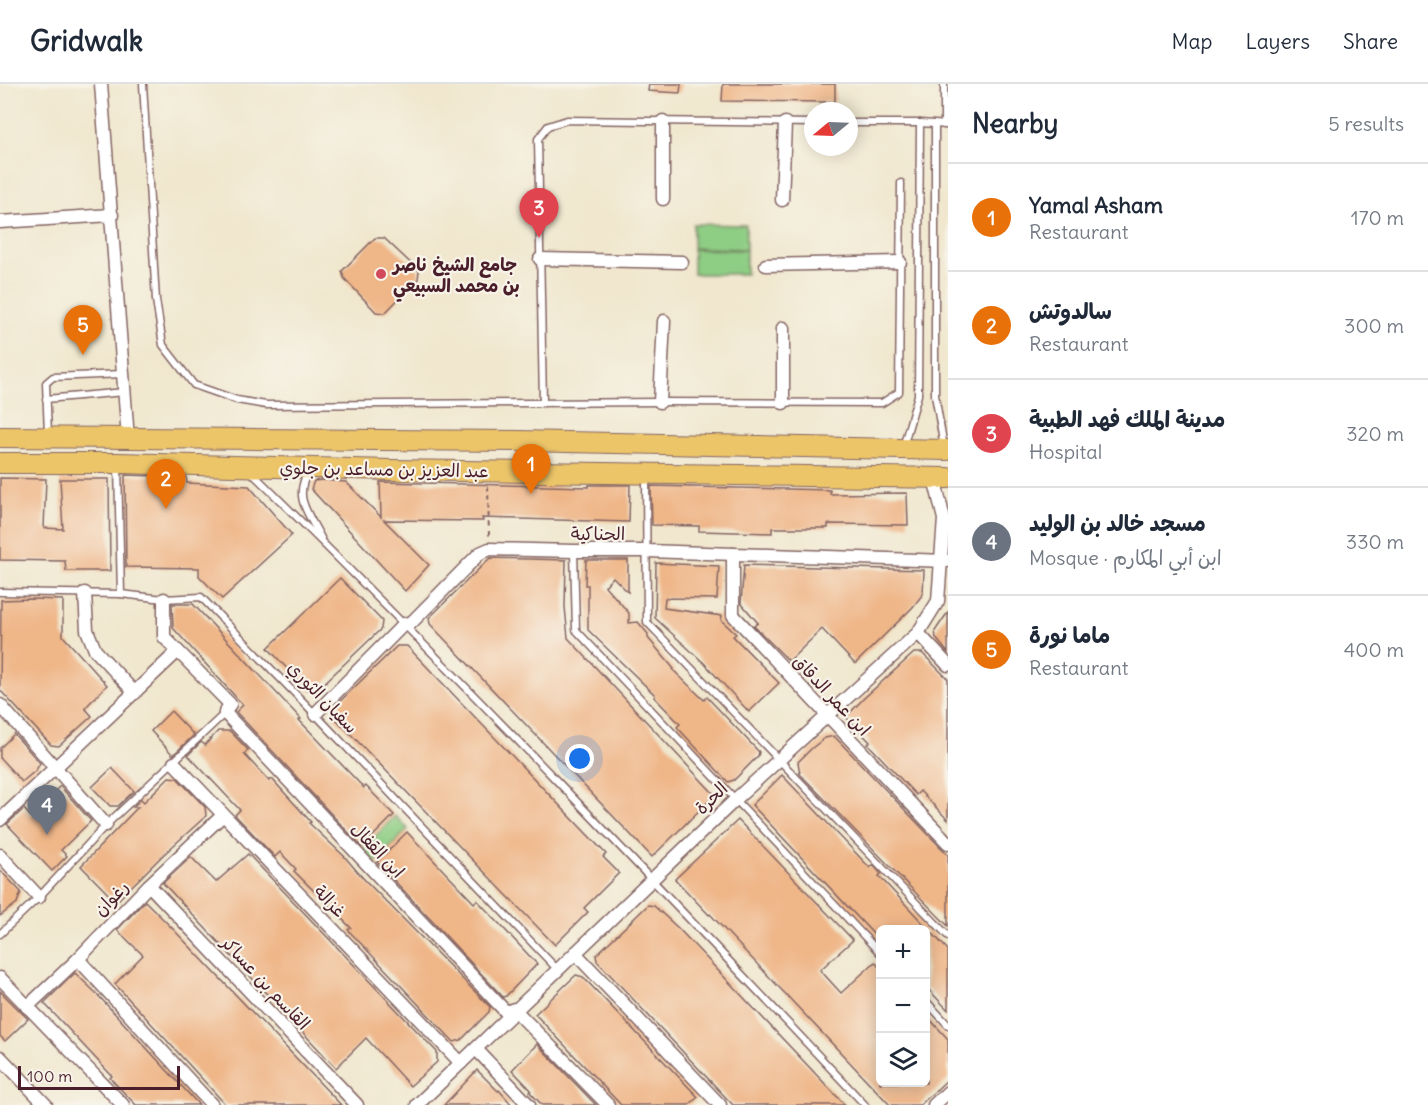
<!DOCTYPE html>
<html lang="en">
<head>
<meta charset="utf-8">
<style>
	:root { --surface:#fff; --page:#f2f2f3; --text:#1f2937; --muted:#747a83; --line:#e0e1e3; --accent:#d1495b }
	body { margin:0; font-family:Delius,"Playpen Sans Arabic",sans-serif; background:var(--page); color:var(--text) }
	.controls { position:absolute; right:18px; bottom:18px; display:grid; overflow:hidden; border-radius:9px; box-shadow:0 3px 15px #0003 }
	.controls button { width:54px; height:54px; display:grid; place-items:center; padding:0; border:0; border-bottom:2px solid var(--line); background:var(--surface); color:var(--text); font:30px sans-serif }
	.compass { position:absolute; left:804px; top:18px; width:54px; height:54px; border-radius:50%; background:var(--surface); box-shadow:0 3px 15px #0003; rotate:251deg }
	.scale { position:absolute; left:18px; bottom:15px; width:162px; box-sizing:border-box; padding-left:6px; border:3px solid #4a1f2b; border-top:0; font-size:16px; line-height:21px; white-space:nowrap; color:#4a1f2b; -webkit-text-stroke:4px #f7f3e8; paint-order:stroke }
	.you { position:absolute; left:580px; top:675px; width:21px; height:21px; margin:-15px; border:4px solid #fff; border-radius:50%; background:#1a73e8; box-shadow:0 0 0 9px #1a73e833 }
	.badge { display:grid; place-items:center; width:39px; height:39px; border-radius:50%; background:var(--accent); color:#fff; font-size:20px; font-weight:700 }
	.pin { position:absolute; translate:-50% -50px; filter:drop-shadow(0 2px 3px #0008) }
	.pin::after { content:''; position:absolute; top:32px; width:21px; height:18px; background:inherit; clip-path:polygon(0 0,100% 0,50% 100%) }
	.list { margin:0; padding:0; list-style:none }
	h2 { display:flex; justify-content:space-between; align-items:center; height:78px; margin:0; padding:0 24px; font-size:26px }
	h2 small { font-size:20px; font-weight:400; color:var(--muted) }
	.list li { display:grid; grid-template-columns:39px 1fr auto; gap:18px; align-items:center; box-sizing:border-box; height:108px; padding:0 24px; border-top:2px solid var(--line) }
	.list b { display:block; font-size:22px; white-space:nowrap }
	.list p { margin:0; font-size:20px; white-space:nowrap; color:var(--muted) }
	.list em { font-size:20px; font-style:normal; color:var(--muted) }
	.icon { flex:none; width:33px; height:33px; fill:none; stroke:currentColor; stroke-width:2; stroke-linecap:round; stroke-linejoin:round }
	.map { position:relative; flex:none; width:948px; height:1021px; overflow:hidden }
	header { display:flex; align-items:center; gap:36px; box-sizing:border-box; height:84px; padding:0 30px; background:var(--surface); border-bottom:2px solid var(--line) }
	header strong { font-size:28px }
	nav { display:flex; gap:33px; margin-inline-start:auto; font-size:21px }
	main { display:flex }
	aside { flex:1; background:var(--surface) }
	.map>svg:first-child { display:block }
</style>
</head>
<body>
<header>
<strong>Gridwalk</strong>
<nav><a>Map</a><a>Layers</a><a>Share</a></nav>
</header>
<main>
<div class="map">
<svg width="948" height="1021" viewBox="0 0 948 1021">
	<rect width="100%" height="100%" fill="#f7f3e8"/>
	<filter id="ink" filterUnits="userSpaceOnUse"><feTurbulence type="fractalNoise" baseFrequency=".0167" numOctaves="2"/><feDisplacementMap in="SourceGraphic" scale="12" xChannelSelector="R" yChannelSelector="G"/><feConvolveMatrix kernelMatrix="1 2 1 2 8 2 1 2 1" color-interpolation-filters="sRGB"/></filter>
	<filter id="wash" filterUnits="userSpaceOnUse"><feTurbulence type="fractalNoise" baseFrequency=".008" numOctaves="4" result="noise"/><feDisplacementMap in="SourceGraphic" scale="24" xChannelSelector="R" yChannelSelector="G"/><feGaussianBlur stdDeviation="1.35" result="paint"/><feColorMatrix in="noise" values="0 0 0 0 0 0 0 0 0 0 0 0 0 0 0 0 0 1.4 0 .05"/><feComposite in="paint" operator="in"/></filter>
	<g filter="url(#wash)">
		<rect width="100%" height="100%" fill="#f0e7ce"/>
		<g fill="#8ecd84" stroke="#6c7658" stroke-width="1.5">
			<path d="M 693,140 L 746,141 L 746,165 L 693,164 Z"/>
			<path d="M 693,165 L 746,166 L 746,190 L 693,190 Z"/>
			<path d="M 395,732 L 408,745 L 374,780 L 362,766 Z"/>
		</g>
		<g id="blocks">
			<g fill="#efb688">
				<path d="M 649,0 L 681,0 L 680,9 L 648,7 Z"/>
				<path d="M 723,0 L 835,0 L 835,18 L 722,17 Z"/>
				<path d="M 375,154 L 384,154 L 419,187 L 418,195 L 385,229 L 376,228 L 344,194 L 342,187 Z"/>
				<path d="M 125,391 L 186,393 L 187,399 L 249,402 L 292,451 L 222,515 L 199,492 L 199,484 L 126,483 Z"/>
				<path d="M 0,394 L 46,395 L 44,444 L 63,445 L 60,395 L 109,395 L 110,487 L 66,487 L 65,477 L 0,476 Z"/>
				<path d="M 322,396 L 346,398 L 381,433 L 380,398 L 589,403 L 589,401 L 630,401 L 629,438 L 482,434 L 483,437 L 384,436 L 429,481 L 405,507 L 311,405 L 314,397 Z"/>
				<path d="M 651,402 L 830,406 L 830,410 L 907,409 L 908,441 L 828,440 L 828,444 L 772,444 L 772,449 L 699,447 L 699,442 L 652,441 Z"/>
				<path d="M 490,474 L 566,476 L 565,523 L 568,554 L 715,711 L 652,773 L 430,540 L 429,534 Z"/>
				<path d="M 586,476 L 628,476 L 628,508 L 613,493 L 605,502 L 629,529 L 629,539 L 638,538 L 648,550 L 648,554 L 674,585 L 673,586 L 704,616 L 707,613 L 759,668 L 758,672 L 734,696 L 728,698 L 677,643 L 680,640 L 654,613 L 655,611 L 588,546 L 588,501 L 585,501 Z"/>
				<path d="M 656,479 L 719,482 L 717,515 L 665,514 L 664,524 L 722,532 L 721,536 L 736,550 L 733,552 L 779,599 L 749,628 L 704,579 L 655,534 Z"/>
				<path d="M 744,481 L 924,486 L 923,510 L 912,524 L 855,580 L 822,545 L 789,577 L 754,542 L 758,539 L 741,519 Z"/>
				<path d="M 340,494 L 382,537 L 381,545 L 316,607 L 308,607 L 268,564 Z"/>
				<path d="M 30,515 L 63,516 L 63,552 L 107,601 L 85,624 L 92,632 L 59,662 L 51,661 L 0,606 L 1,516 Z"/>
				<path d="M 172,520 L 193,520 L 301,635 L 299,636 L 364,704 L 366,702 L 394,731 L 362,763 L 236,628 L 243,621 L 173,544 Z"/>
				<path d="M 948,528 L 948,569 L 936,554 L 935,547 Z"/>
				<path d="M 397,562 L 407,562 L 606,770 L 603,773 L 619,789 L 584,824 L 588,828 L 555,861 L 334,633 L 333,624 Z"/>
				<path d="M 914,569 L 922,569 L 948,595 L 948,736 L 920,707 L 916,711 L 868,660 L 870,658 L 846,633 L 864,614 Z"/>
				<path d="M 171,627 L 194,651 L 173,671 L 151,647 Z"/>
				<path d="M 218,647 L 230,647 L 248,666 L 244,670 L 269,697 L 272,695 L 311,738 L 309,739 L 344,772 L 362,793 L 490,923 L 489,928 L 461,956 L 454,958 L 348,846 L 351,844 L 294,787 L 296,785 L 280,768 L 275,773 L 235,731 L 240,726 L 188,671 L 201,658 L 205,661 Z"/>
				<path d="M 14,650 L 40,679 L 36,686 L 22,698 L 0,674 L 0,664 Z"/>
				<path d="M 834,652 L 948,771 L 948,842 L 800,690 L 798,678 L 812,664 L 825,654 Z"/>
				<path d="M 112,684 L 134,707 L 118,722 L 110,722 L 92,703 Z"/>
				<path d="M 782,691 L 870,784 L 873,781 L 881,790 L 879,792 L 948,866 L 948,926 L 926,903 L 926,846 L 880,846 L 880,857 L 752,721 Z"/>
				<path d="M 169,693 L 177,694 L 205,723 L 206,732 L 163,771 L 116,818 L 81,782 L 138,723 L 133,723 L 141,715 L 144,718 Z"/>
				<path d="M 60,702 L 91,737 L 61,766 L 67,772 L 52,787 L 7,740 L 24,725 L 30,732 Z"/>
				<path d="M 738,736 L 853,856 L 820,886 L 841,909 L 875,878 L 880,884 L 880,999 L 926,999 L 926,931 L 948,955 L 948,995 L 920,1021 L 890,1021 L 710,830 L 709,831 L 675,795 Z"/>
				<path d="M 407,748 L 474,819 L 477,816 L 537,880 L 506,912 L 503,913 L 377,778 Z"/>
				<path d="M 248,770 L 437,968 L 437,978 L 410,1002 L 366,954 L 336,984 L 163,799 L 191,773 L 216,798 Z"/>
				<path d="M 0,786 L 21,808 L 17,819 L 0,832 Z"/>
				<path d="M 145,817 L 172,844 L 341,1021 L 226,1021 L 115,900 L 143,871 L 117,846 Z"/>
				<path d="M 648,821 L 654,822 L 678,844 L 845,1021 L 733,1021 L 597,877 L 596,871 Z"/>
				<path d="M 75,889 L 95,908 L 199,1021 L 136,1021 L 110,994 L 112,992 L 44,919 Z"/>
				<path d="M 576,891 L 583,893 L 698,1013 L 689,1021 L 621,1021 L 535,930 Z"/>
				<path d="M 0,907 L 28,935 L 5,957 L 0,952 Z"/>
				<path d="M 537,960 L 596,1021 L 542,1021 L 530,1008 L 531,1006 L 512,986 Z"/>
				<path d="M 477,986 L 498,1007 L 499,1006 L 512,1021 L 444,1021 Z"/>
			</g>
		</g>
	</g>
	<g filter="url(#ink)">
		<use href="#blocks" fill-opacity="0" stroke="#846564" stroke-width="1.5"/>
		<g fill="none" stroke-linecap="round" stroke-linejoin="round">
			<g stroke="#846564" stroke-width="9">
				<g id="lane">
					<path d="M 143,0 L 156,216 L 163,261 L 194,301 L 237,316 L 266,321 L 660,318 L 882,319 L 899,308 L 901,99"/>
					<path d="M 849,39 L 920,39 L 948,41"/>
					<path d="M 935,41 L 935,311 L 944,363"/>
					<path d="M 944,41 L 944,0"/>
					<path d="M 46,315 L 125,308"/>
					<path d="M 543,319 L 538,55 L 548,42 L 567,36 L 813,39"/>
					<path d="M 48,350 L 46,299 L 53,293 L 123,290"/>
					<path d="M 903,363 L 918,311 L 920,39"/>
					<path d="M 118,382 L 121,510"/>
					<path d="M 249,386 C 460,593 663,806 865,1021"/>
					<path d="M 309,387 C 292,413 309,430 321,454"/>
					<path d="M 646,391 L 647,538 L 948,852"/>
					<path d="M 574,467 L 576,546 L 880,869"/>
					<path d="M 0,508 L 121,510 L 164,515 L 201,513 L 315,630 L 557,885"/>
					<path d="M 0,850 L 39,813 L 106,741 L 225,629"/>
					<path d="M 926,917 L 948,941"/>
				</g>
			</g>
			<g stroke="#846564" stroke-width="15">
				<g id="street">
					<path d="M 101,0 L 128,355"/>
					<path d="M 663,37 L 663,115"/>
					<path d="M 782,116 L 785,39"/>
					<path d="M 0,138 L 112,131"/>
					<path d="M 540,175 L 682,178"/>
					<path d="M 766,181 L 900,178"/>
					<path d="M 783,244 L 783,319"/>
					<path d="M 660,318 L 664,237"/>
					<path d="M 733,470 L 733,531 L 948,759"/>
					<path d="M 85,509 L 87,546 L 95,566 L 135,609"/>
					<path d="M 164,515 L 164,553 L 230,620 L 225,629 L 506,928 L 514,925 L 608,1021"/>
					<path d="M 918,549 L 948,581"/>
					<path d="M 0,621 L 106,741"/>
					<path d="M 315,630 L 404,540 L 412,538 L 480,469 L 489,465 L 574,467 L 647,467 L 947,477"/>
					<path d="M 174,679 L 461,979"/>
					<path d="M 0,736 L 177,568"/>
					<path d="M 0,771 L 39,813"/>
					<path d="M 149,801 L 357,1021"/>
					<path d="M 575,869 L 720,1021"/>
					<path d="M 78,875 L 212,1021"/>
					<path d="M 0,894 L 123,1021"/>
					<path d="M 27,923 L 78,875 L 149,801 L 223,731"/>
					<path d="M 476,965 L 529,1021"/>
					<path d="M 0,973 L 46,1021"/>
					<path d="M 417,1021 L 736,715 L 918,549 L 938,517 L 944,435 L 934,394"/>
					<path d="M 934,1021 L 948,1008"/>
				</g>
			</g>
			<g stroke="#846564" stroke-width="22">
				<g id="primary">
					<path d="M 0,353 L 518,357 L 948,366"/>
					<path d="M 0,379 L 118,379 L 391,386 L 948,394"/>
				</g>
			</g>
			<path stroke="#846564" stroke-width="2" stroke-dasharray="4.5 4.5" stroke-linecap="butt" d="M 488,402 L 489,453"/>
			<use href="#lane" stroke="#fff" stroke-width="6"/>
			<use href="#street" stroke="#fff" stroke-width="12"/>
			<use href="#primary" stroke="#ecc569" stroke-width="20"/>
		</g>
	</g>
	<circle fill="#d1495b" stroke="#f7f3e8" stroke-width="2" cx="381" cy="190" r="6"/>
	<g text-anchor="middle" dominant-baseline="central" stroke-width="4.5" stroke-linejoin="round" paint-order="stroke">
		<g font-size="18" font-weight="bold" fill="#4a1f2b" stroke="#f7f3e8" text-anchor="start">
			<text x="393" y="180">جامع الشيخ ناصر<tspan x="393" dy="21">بن محمد السبيعي</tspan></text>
		</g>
		<g font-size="18" fill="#4a1f2b" stroke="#f7f3e8">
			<text transform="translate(384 385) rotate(1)">عبد العزيز بن مساعد بن جلوي</text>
			<text x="598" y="449">الحناكية</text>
			<text transform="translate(832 611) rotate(47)">ابن عمر الدقاق</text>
			<text transform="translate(323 613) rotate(46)">سفيان الثوري</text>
			<text transform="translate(711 714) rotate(-44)">الحرة</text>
			<text transform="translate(378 766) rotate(47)">ابن القفال</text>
			<text transform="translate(111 814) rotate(-46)">رغوان</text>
			<text transform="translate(330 817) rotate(46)">غزالة</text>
			<text transform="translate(266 899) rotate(47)">القاسم بن عساكر</text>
		</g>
	</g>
</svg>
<div class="controls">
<button>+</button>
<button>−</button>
<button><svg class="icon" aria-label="layers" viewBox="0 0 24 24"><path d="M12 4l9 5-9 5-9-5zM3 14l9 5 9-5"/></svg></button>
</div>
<svg class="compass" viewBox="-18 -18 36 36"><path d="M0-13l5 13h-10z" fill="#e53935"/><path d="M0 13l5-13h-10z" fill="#747a83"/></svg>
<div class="scale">100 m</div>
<div class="you"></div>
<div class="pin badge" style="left:531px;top:410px;background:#e8710a">1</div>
<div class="pin badge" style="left:166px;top:425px;background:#e8710a">2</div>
<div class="pin badge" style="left:539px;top:154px;background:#e0444e">3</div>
<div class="pin badge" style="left:47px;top:751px;background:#6b7280">4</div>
<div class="pin badge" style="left:83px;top:271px;background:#e8710a">5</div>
</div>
<aside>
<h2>Nearby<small>5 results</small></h2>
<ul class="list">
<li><span class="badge" style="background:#e8710a">1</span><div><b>Yamal Asham</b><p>Restaurant</p></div><em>170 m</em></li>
<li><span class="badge" style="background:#e8710a">2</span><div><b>سالدوتش</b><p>Restaurant</p></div><em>300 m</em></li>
<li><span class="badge" style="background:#e0444e">3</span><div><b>مدينة الملك فهد الطبية</b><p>Hospital</p></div><em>320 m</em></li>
<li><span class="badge" style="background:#6b7280">4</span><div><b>مسجد خالد بن الوليد</b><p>Mosque · ابن أبي المكارم</p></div><em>330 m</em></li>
<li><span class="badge" style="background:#e8710a">5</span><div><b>ماما نورة</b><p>Restaurant</p></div><em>400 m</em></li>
</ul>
</aside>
</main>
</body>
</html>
